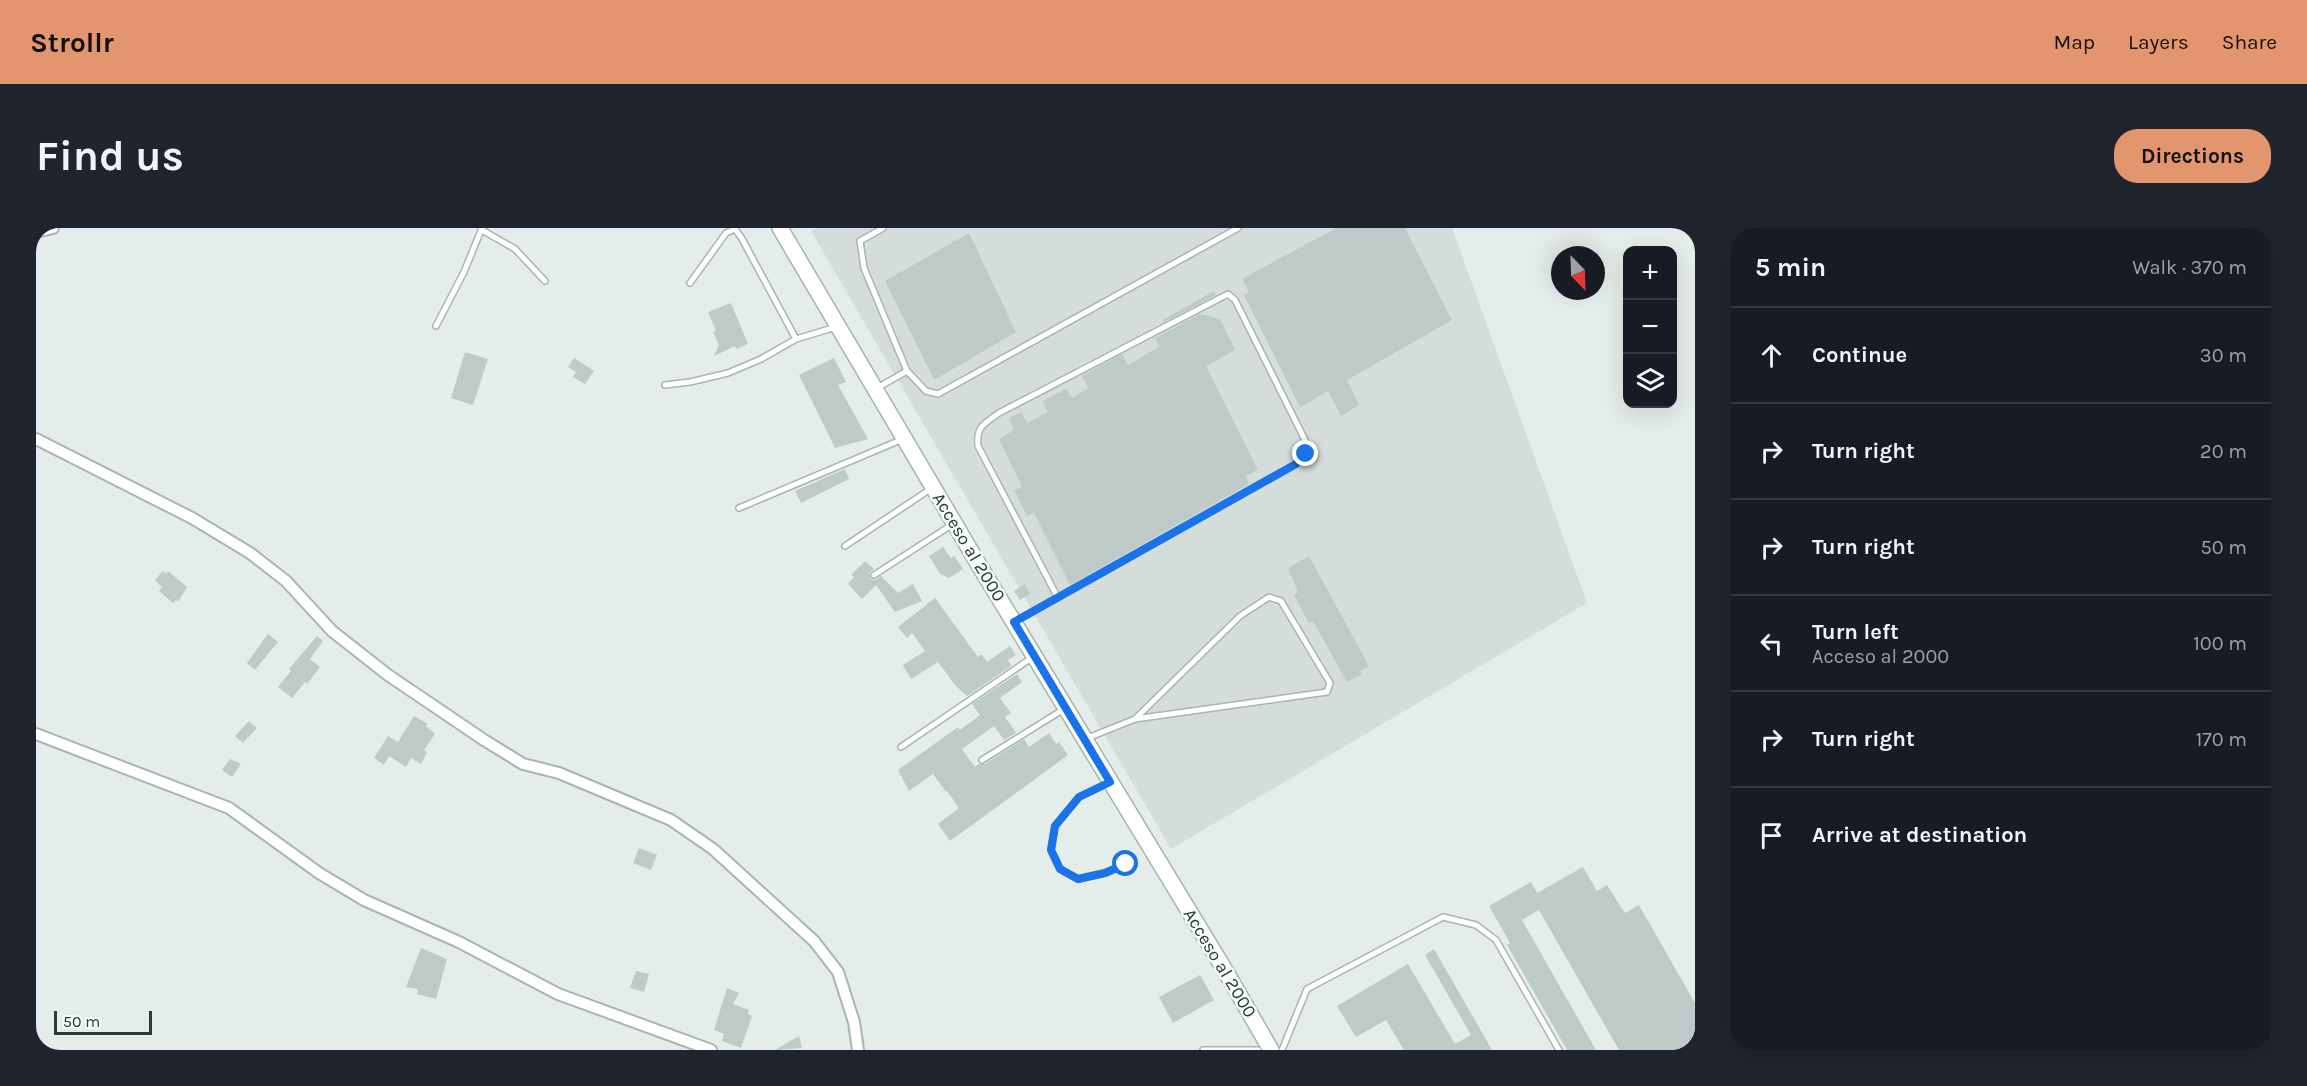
<!DOCTYPE html>
<html lang="en">
<head>
<meta charset="utf-8">
<style>
	:root { --surface:#171b24; --page:#20242c; --text:#f1f3f6; --muted:#9ea1a6; --line:#363941; --accent:#e3966e }
	body { margin:0; font-family:Karla,sans-serif; background:var(--page); color:var(--text) }
	.controls { position:absolute; right:18px; top:18px; display:grid; overflow:hidden; border-radius:12px; box-shadow:0 6px 24px #0002 }
	.controls button { width:54px; height:54px; display:grid; place-items:center; padding:0; border:0; border-bottom:2px solid var(--line); background:var(--surface); color:var(--text); font:30px sans-serif }
	.compass { position:absolute; left:1515px; top:18px; width:54px; height:54px; border-radius:50%; background:var(--surface); box-shadow:0 6px 24px #0002; rotate:157deg }
	.scale { position:absolute; left:18px; bottom:15px; width:98px; box-sizing:border-box; padding-left:6px; border:3px solid #263d39; border-top:0; font-size:16px; line-height:21px; white-space:nowrap; color:#263d39; -webkit-text-stroke:4px #f6faf8; paint-order:stroke }
	.stop { position:absolute; width:18px; height:18px; margin:-14px; border:4px solid #1a73e8; border-radius:50%; background:#fff }
	.stop.end { background:#1a73e8; border-color:#fff; box-shadow:0 2px 6px #0008 }
	.list { margin:0; padding:0; list-style:none }
	h2 { display:flex; justify-content:space-between; align-items:center; height:78px; margin:0; padding:0 24px; font-size:26px }
	h2 small { font-size:20px; font-weight:400; color:var(--muted) }
	.list li { display:grid; grid-template-columns:39px 1fr auto; gap:18px; align-items:center; box-sizing:border-box; height:96px; padding:0 24px; border-top:2px solid var(--line) }
	.list b { display:block; font-size:22px; white-space:nowrap }
	.list p { margin:0; font-size:20px; white-space:nowrap; color:var(--muted) }
	.list em { font-size:20px; font-style:normal; color:var(--muted) }
	.icon { flex:none; width:33px; height:33px; fill:none; stroke:currentColor; stroke-width:2; stroke-linecap:round; stroke-linejoin:round }
	.map { position:relative; flex:none; width:1659px; height:822px; overflow:hidden; border-radius:24px }
	header { display:flex; align-items:center; gap:36px; box-sizing:border-box; height:84px; padding:0 30px; background:var(--accent); color:#111 }
	header strong { font-size:28px }
	nav { display:flex; gap:33px; margin-inline-start:auto; font-size:21px }
	.intro { display:flex; align-items:center; justify-content:space-between; box-sizing:border-box; height:144px; padding:0 36px }
	h1 { margin:0; font-size:42px }
	.button { padding:15px 27px; border-radius:24px; background:var(--accent); color:#111; font-size:21px; font-weight:700 }
	main { display:flex; gap:36px; padding:0 36px }
	aside { flex:1; background:var(--surface); border-radius:24px; box-shadow:0 6px 24px #0002 }
	.map>svg:first-child { display:block }
</style>
</head>
<body>
<header>
<strong>Strollr</strong>
<nav><a>Map</a><a>Layers</a><a>Share</a></nav>
</header>
<div class="intro"><h1>Find us</h1><a class="button">Directions</a></div>
<main>
<div class="map">
<svg width="1659" height="822" viewBox="0 0 1659 822">
	<rect width="100%" height="100%" fill="#e5edea"/>
	<path fill="#d4ddd9" d="M 781,0 L 1416,0 L 1551,375 L 1135,621 L 775,3 Z"/>
	<g fill="#becac7">
		<path d="M 1300,0 L 1369,0 L 1416,92 L 1311,152 L 1323,177 L 1305,188 L 1292,163 L 1264,179 L 1208,67 L 1213,64 L 1206,51 Z"/>
		<path d="M 933,5 L 980,104 L 898,152 L 849,53 Z"/>
		<path d="M 1178,63 L 1180,67 L 1128,94 L 1127,92 Z"/>
		<path d="M 695,75 L 712,116 L 700,121 L 699,118 L 678,128 L 683,117 L 677,104 L 680,103 L 672,84 Z"/>
		<path d="M 1164,86 L 1184,91 L 1199,122 L 1170,138 L 1222,242 L 1210,248 L 1213,256 L 1034,357 L 998,285 L 991,288 L 978,262 L 986,259 L 963,211 L 978,202 L 973,190 L 985,184 L 991,195 L 1012,184 L 1006,173 L 1030,161 L 1036,170 L 1052,160 L 1046,148 L 1086,126 L 1092,137 L 1123,119 L 1119,110 Z"/>
		<path d="M 429,124 L 452,131 L 437,177 L 415,170 Z"/>
		<path d="M 538,130 L 558,143 L 549,156 L 537,149 L 540,144 L 532,139 Z"/>
		<path d="M 798,130 L 810,154 L 802,157 L 832,211 L 799,220 L 763,147 Z"/>
		<path d="M 809,241 L 813,251 L 765,275 L 759,263 Z"/>
		<path d="M 907,319 L 915,330 L 918,328 L 927,341 L 913,350 L 904,346 L 893,328 Z"/>
		<path d="M 1273,328 L 1333,438 L 1324,443 L 1326,447 L 1311,454 L 1277,393 L 1273,395 L 1258,367 L 1262,364 L 1252,340 Z"/>
		<path d="M 829,333 L 838,341 L 833,345 L 835,351 L 839,352 L 845,348 L 862,365 L 877,356 L 886,373 L 859,384 L 840,357 L 826,371 L 812,356 L 818,349 L 815,347 Z"/>
		<path d="M 127,343 L 130,346 L 132,343 L 151,359 L 142,374 L 140,372 L 137,375 L 123,363 L 126,359 L 119,352 Z"/>
		<path d="M 989,356 L 994,366 L 984,372 L 978,363 Z"/>
		<path d="M 899,370 L 942,429 L 945,426 L 951,434 L 974,418 L 980,427 L 972,432 L 975,438 L 931,468 L 920,458 L 902,434 L 875,451 L 867,437 L 889,423 L 876,405 L 871,410 L 862,399 Z"/>
		<path d="M 232,406 L 242,414 L 219,442 L 211,435 Z"/>
		<path d="M 281,408 L 287,413 L 274,431 L 284,439 L 271,456 L 269,454 L 256,470 L 242,459 L 255,443 L 253,441 Z"/>
		<path d="M 981,446 L 986,454 L 964,470 L 975,485 L 969,489 L 980,505 L 968,512 L 958,498 L 926,521 L 939,539 L 943,536 L 949,536 L 988,511 L 993,519 L 1013,505 L 1020,516 L 1023,514 L 1032,527 L 914,613 L 902,596 L 923,580 L 911,563 L 910,564 L 897,546 L 873,563 L 862,542 L 922,499 L 924,502 L 944,487 L 936,476 Z"/>
		<path d="M 378,488 L 392,496 L 390,498 L 399,506 L 388,522 L 391,524 L 385,536 L 375,530 L 370,539 L 353,528 L 348,537 L 338,530 L 352,508 L 362,514 Z"/>
		<path d="M 213,493 L 221,500 L 207,515 L 199,508 Z"/>
		<path d="M 194,531 L 205,536 L 196,549 L 186,542 Z"/>
		<path d="M 603,620 L 621,627 L 615,642 L 597,635 Z"/>
		<path d="M 1547,639 L 1561,663 L 1571,657 L 1589,685 L 1603,677 L 1659,775 L 1659,822 L 1583,822 L 1503,682 L 1486,692 L 1560,822 L 1531,822 L 1471,717 L 1474,715 L 1453,678 L 1495,654 L 1501,665 Z"/>
		<path d="M 385,720 L 411,731 L 400,771 L 381,766 L 382,761 L 370,759 Z"/>
		<path d="M 1398,721 L 1456,822 L 1368,822 L 1350,792 L 1320,809 L 1301,778 L 1372,736 L 1419,816 L 1435,807 L 1389,727 Z"/>
		<path d="M 600,743 L 613,746 L 608,764 L 594,760 Z"/>
		<path d="M 1164,747 L 1178,772 L 1137,795 L 1123,769 Z"/>
		<path d="M 691,760 L 703,765 L 697,776 L 713,782 L 712,786 L 716,788 L 705,820 L 686,813 L 688,806 L 678,802 Z"/>
		<path d="M 763,808 L 766,820 L 739,822 Z"/>
	</g>
	<g fill="none" stroke-linecap="round" stroke-linejoin="round">
		<g stroke="#a8b5b1" stroke-width="8">
			<g id="lane">
				<path d="M 847,0 L 824,13 L 828,40 L 871,143"/>
				<path d="M 446,2 L 479,21 L 509,53"/>
				<path d="M 654,55 L 690,5 L 699,1 L 705,9 L 760,111"/>
				<path d="M 400,98 L 428,44 L 446,0"/>
				<path d="M 629,157 L 654,154 L 692,145 L 725,131 L 760,111 L 800,99"/>
				<path d="M 841,160 L 871,143 L 890,163 L 902,166 L 1202,0"/>
				<path d="M 703,280 L 867,211"/>
				<path d="M 809,318 L 896,260"/>
				<path d="M 838,347 L 917,296"/>
				<path d="M 980,393 L 1260,236 L 1270,226 L 1271,216 L 1199,72 L 1192,66 L 963,185 C 948,196 940,198 942,218 L 1022,370"/>
				<path d="M 1049,511 L 1099,491 L 1291,464 L 1294,455 L 1245,373 L 1233,369 L 1204,388 L 1099,491"/>
				<path d="M 865,519 L 997,429"/>
				<path d="M 946,532 L 1028,481"/>
				<path d="M 1073,555 L 1043,569 L 1019,598 L 1015,622 L 1024,641 L 1042,651 L 1069,645 L 1090,636"/>
				<path d="M 1167,822 L 1222,822"/>
				<path d="M 1246,822 L 1271,761 L 1407,689 L 1440,697 L 1460,712 L 1523,822"/>
			</g>
		</g>
		<g stroke="#a8b5b1" stroke-width="14">
			<g id="street">
				<path d="M 0,4 L 17,0"/>
				<path d="M 0,211 L 156,290 L 214,325 L 250,353 L 296,403 L 352,447 L 448,512 L 487,536 L 523,545 L 635,592 L 677,621 L 778,713 L 802,744 L 818,794 L 822,822"/>
				<path d="M 0,506 L 193,580 L 283,645 L 328,672 L 423,714 L 522,766 L 675,822"/>
			</g>
		</g>
		<g stroke="#a2b4b0" stroke-width="18">
			<path id="secondary" d="M 744,0 L 943,337 L 1190,744 L 1235,822"/>
		</g>
		<use href="#lane" stroke="#fff" stroke-width="5"/>
		<use href="#street" stroke="#fff" stroke-width="10"/>
		<use href="#secondary" stroke="#fff" stroke-width="15"/>
	</g>
	<g fill="none" stroke-linecap="round" stroke-linejoin="round">
		<path stroke="#1a73e8" stroke-width="8" d="M 1090,636 L 1069,645 L 1042,651 L 1024,641 L 1015,622 L 1019,598 L 1043,569 L 1074,554 L 978,394 L 1260,236 L 1270,226"/>
	</g>
	<g text-anchor="middle" dominant-baseline="central" stroke-width="5" stroke-linejoin="round" paint-order="stroke">
		<g font-size="18" fill="#263d39" stroke="#f6faf8">
			<text transform="translate(933 319) rotate(59)">Acceso al 2000</text>
			<text transform="translate(1184 735) rotate(59)">Acceso al 2000</text>
		</g>
	</g>
</svg>
<div class="controls">
<button>+</button>
<button>−</button>
<button><svg class="icon" aria-label="layers" viewBox="0 0 24 24"><path d="M12 4l9 5-9 5-9-5zM3 14l9 5 9-5"/></svg></button>
</div>
<svg class="compass" viewBox="-18 -18 36 36"><path d="M0-13l5 13h-10z" fill="#e53935"/><path d="M0 13l5-13h-10z" fill="#9ea1a6"/></svg>
<div class="scale">50 m</div>
<div class="stop" style="left:1090px;top:636px"></div>
<div class="stop end" style="left:1270px;top:226px"></div>
</div>
<aside>
<h2>5 min<small>Walk · 370 m</small></h2>
<ul class="list">
<li><svg class="icon" aria-label="ahead" viewBox="0 0 24 24"><path d="M12 20V5M6 11l6-6 6 6"/></svg><div><b>Continue</b></div><em>30 m</em></li>
<li><svg class="icon" aria-label="right" viewBox="0 0 24 24"><path d="M7 20v-9h11M14 6l5 5-5 5"/></svg><div><b>Turn right</b></div><em>20 m</em></li>
<li><svg class="icon" aria-label="right" viewBox="0 0 24 24"><path d="M7 20v-9h11M14 6l5 5-5 5"/></svg><div><b>Turn right</b></div><em>50 m</em></li>
<li><svg class="icon" aria-label="left" viewBox="0 0 24 24"><path d="M17 20v-9H6M10 6l-5 5 5 5"/></svg><div><b>Turn left</b><p>Acceso al 2000</p></div><em>100 m</em></li>
<li><svg class="icon" aria-label="right" viewBox="0 0 24 24"><path d="M7 20v-9h11M14 6l5 5-5 5"/></svg><div><b>Turn right</b></div><em>170 m</em></li>
<li><svg class="icon" aria-label="arrive" viewBox="0 0 24 24"><path d="M6 21V4h12l-3 4 3 4H6"/></svg><div><b>Arrive at destination</b></div></li>
</ul>
</aside>
</main>
</body>
</html>
